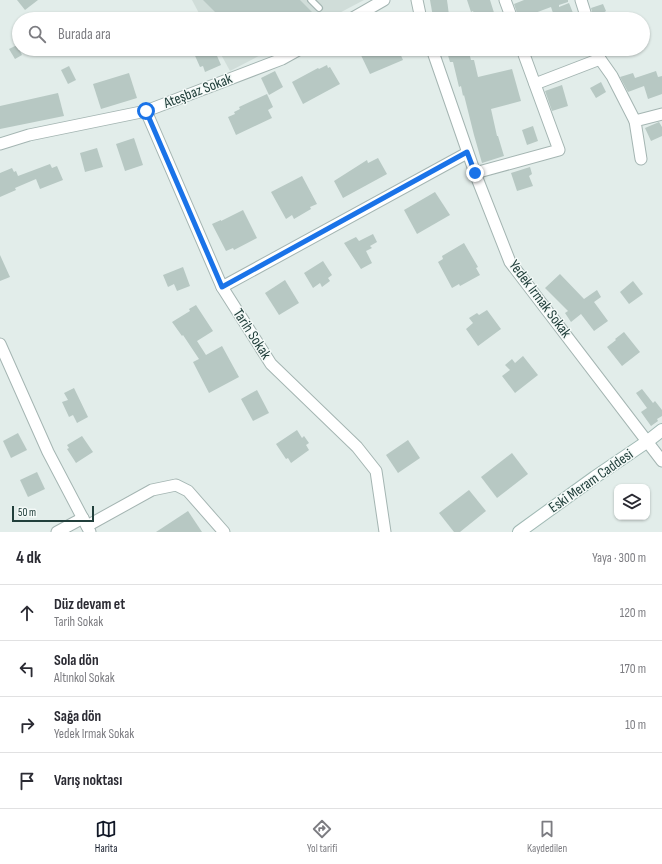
<!DOCTYPE html>
<html lang="tr">
<head>
<meta charset="utf-8">
<style>
	:root { --surface:#fff; --page:#f7f7f7; --text:#2b2b33; --muted:#7c7c81; --line:#e1e1e2; --accent:#111827 }
	body { margin:0; font-family:"Sofia Sans Condensed",sans-serif; background:var(--page); color:var(--text) }
	.controls { position:absolute; right:12px; bottom:12px; display:grid; overflow:hidden; border-radius:8px; box-shadow:0 1px 3px #0004 }
	.controls button { width:36px; height:36px; display:grid; place-items:center; padding:0; border:0; border-bottom:1px solid var(--line); background:var(--surface); color:var(--text); font:20px sans-serif }
	.scale { position:absolute; left:12px; bottom:10px; width:82px; box-sizing:border-box; padding-left:4px; border:2px solid #213f3b; border-top:0; font-size:11px; line-height:14px; white-space:nowrap; color:#213f3b; -webkit-text-stroke:3px #f3f9f7; paint-order:stroke }
	.stop { position:absolute; width:12px; height:12px; margin:-9px; border:3px solid #1a73e8; border-radius:50%; background:#fff }
	.stop.end { background:#1a73e8; border-color:#fff; box-shadow:0 1px 4px #0008 }
	.list { margin:0; padding:0; list-style:none }
	h2 { display:flex; justify-content:space-between; align-items:center; height:52px; margin:0; padding:0 16px; font-size:17px }
	h2 small { font-size:13px; font-weight:400; color:var(--muted) }
	.list li { display:grid; grid-template-columns:26px 1fr auto; gap:12px; align-items:center; box-sizing:border-box; height:56px; padding:0 16px; border-top:1px solid var(--line) }
	.list b { display:block; font-size:15px; white-space:nowrap }
	.list p { margin:0; font-size:13px; white-space:nowrap; color:var(--muted) }
	.list em { font-size:13px; font-style:normal; color:var(--muted) }
	.icon { flex:none; width:22px; height:22px; fill:none; stroke:currentColor; stroke-width:2; stroke-linecap:round; stroke-linejoin:round }
	.map { position:relative; flex:none; width:662px; height:532px; overflow:hidden }
	.search { position:absolute; background:var(--surface); box-shadow:0 1px 3px #0004; left:12px; right:12px; top:12px; height:44px; display:flex; align-items:center; gap:10px; box-sizing:border-box; padding:0 14px; border-radius:22px; color:var(--muted); font-size:15px }
	.sheet { height:276px; background:var(--surface) }
	nav { display:flex; justify-content:space-around; align-items:center; box-sizing:border-box; height:56px; border-top:1px solid var(--line); background:var(--surface); font-size:11px; color:var(--muted) }
	nav a { display:grid; justify-items:center; gap:2px }
	nav .on { color:var(--accent) }
	.map>svg:first-child { display:block }
</style>
</head>
<body>
<div class="map">
<svg width="662" height="532" viewBox="0 0 662 532">
	<rect width="100%" height="100%" fill="#e2edea"/>
	<g fill="#d0ddd9">
		<path d="M 192,0 L 364,0 L 328,19 L 202,19 Z"/>
		<path d="M 218,49 L 272,49 L 230,71 Z"/>
	</g>
	<g fill="#b7c8c3">
		<path d="M 17,0 L 38,0 L 25,10 Z"/>
		<path d="M 203,0 L 300,0 L 319,19 L 222,19 Z"/>
		<path d="M 430,0 L 447,0 L 449,15 L 433,17 Z"/>
		<path d="M 467,0 L 490,0 L 496,19 L 476,19 L 473,11 L 471,12 Z"/>
		<path d="M 524,0 L 568,0 L 568,2 L 559,5 L 559,7 L 569,3 L 573,13 L 563,17 L 564,19 L 555,19 L 551,7 L 535,13 L 537,19 L 519,19 L 514,4 Z"/>
		<path d="M 603,4 L 606,11 L 603,13 L 605,19 L 594,19 L 591,8 Z"/>
		<path d="M 17,45 L 22,55 L 15,59 L 9,49 Z"/>
		<path d="M 192,49 L 214,49 L 221,65 L 205,72 L 203,66 L 200,67 Z"/>
		<path d="M 358,49 L 398,49 L 403,60 L 370,74 Z"/>
		<path d="M 446,49 L 468,49 L 471,60 L 474,60 L 478,77 L 512,69 L 521,101 L 491,109 L 497,136 L 498,136 L 504,156 L 482,163 L 474,135 L 464,95 L 463,96 L 461,86 L 459,87 L 453,62 L 450,62 Z"/>
		<path d="M 327,65 L 328,68 L 330,67 L 340,84 L 303,104 L 292,82 L 318,68 L 319,69 Z"/>
		<path d="M 69,66 L 76,80 L 68,84 L 61,70 Z"/>
		<path d="M 275,71 L 283,87 L 269,95 L 261,78 Z"/>
		<path d="M 656,71 L 658,77 L 662,76 L 662,94 L 648,99 L 644,86 L 628,92 L 620,77 L 633,73 L 635,78 Z"/>
		<path d="M 129,73 L 137,98 L 101,109 L 93,84 Z"/>
		<path d="M 601,82 L 606,92 L 596,98 L 590,88 Z"/>
		<path d="M 562,85 L 568,106 L 552,111 L 545,91 Z"/>
		<path d="M 58,93 L 64,116 L 0,129 L 0,106 Z"/>
		<path d="M 267,94 L 273,107 L 268,110 L 272,118 L 236,135 L 228,117 L 235,114 L 234,112 L 240,109 L 239,107 Z"/>
		<path d="M 659,122 L 662,127 L 662,136 L 651,141 L 645,128 Z"/>
		<path d="M 533,126 L 538,141 L 527,145 L 522,130 Z"/>
		<path d="M 134,138 L 143,165 L 125,171 L 116,144 Z"/>
		<path d="M 97,148 L 103,167 L 85,172 L 80,153 Z"/>
		<path d="M 378,158 L 387,174 L 343,198 L 334,181 L 367,160 L 368,163 Z"/>
		<path d="M 50,164 L 52,168 L 57,166 L 63,180 L 40,189 L 36,179 L 15,188 L 16,190 L 0,197 L 0,173 L 12,168 L 14,172 L 16,171 L 18,176 Z"/>
		<path d="M 530,167 L 532,174 L 529,176 L 533,186 L 517,191 L 511,173 Z"/>
		<path d="M 302,176 L 317,204 L 310,207 L 311,209 L 294,219 L 292,215 L 286,219 L 271,192 Z"/>
		<path d="M 435,192 L 450,215 L 417,234 L 404,210 Z"/>
		<path d="M 243,210 L 257,238 L 234,250 L 233,248 L 226,251 L 212,224 L 221,220 L 221,221 Z"/>
		<path d="M 373,234 L 377,242 L 370,246 L 372,248 L 366,251 L 372,263 L 361,269 L 344,243 L 356,237 L 359,241 Z"/>
		<path d="M 464,243 L 478,267 L 476,268 L 480,275 L 460,286 L 459,284 L 452,288 L 438,262 L 443,259 L 442,256 Z"/>
		<path d="M 0,255 L 10,277 L 0,281 Z"/>
		<path d="M 323,261 L 332,275 L 328,278 L 330,281 L 322,287 L 320,283 L 313,288 L 304,273 Z"/>
		<path d="M 183,267 L 190,286 L 177,291 L 174,284 L 168,287 L 163,275 Z"/>
		<path d="M 560,274 L 584,299 L 597,290 L 601,297 L 594,302 L 608,321 L 594,331 L 581,314 L 571,322 L 565,313 L 568,311 L 545,288 Z"/>
		<path d="M 285,280 L 299,303 L 279,315 L 265,293 Z"/>
		<path d="M 633,281 L 643,294 L 629,304 L 620,292 Z"/>
		<path d="M 196,305 L 213,331 L 197,341 L 206,355 L 222,346 L 239,377 L 209,393 L 193,362 L 199,359 L 183,335 L 182,336 L 172,322 L 190,311 L 189,309 Z"/>
		<path d="M 487,310 L 501,329 L 478,346 L 466,329 L 473,323 L 469,318 L 477,313 L 479,315 Z"/>
		<path d="M 624,332 L 640,352 L 622,366 L 607,347 L 616,340 L 615,339 Z"/>
		<path d="M 523,356 L 538,375 L 515,393 L 502,376 L 510,370 L 505,365 L 512,359 L 515,363 Z"/>
		<path d="M 74,388 L 88,417 L 77,423 L 73,415 L 69,417 L 62,402 L 68,400 L 64,393 Z"/>
		<path d="M 642,389 L 653,403 L 655,401 L 662,410 L 662,416 L 657,419 L 658,421 L 651,426 L 641,412 L 647,408 L 636,393 Z"/>
		<path d="M 257,390 L 269,413 L 253,421 L 241,399 Z"/>
		<path d="M 297,430 L 302,438 L 304,436 L 309,443 L 306,445 L 309,450 L 291,463 L 288,458 L 286,459 L 276,444 Z"/>
		<path d="M 18,433 L 27,450 L 11,458 L 3,441 Z"/>
		<path d="M 82,436 L 93,452 L 76,463 L 67,449 L 69,448 L 67,445 Z"/>
		<path d="M 408,440 L 420,458 L 398,473 L 386,455 Z"/>
		<path d="M 512,453 L 528,474 L 497,498 L 481,477 Z"/>
		<path d="M 37,472 L 45,489 L 28,497 L 20,480 Z"/>
		<path d="M 469,490 L 486,511 L 460,532 L 454,532 L 439,513 Z"/>
		<path d="M 188,511 L 202,532 L 156,532 Z"/>
	</g>
	<g fill="none" stroke-linecap="round" stroke-linejoin="round">
		<g stroke="#a4b5b2" stroke-width="8">
			<path id="lane" d="M 311,0 L 319,8"/>
		</g>
		<g stroke="#a4b5b2" stroke-width="13">
			<g id="street">
				<path d="M 417,0 L 421,19"/>
				<path d="M 505,0 L 512,19"/>
				<path d="M 581,0 L 587,19"/>
				<path d="M 351,19 L 384,0"/>
				<path d="M 432,49 L 475,173 L 510,262 L 662,461"/>
				<path d="M 600,59 L 612,76 L 635,121"/>
				<path d="M 535,84 L 600,59 L 597,49"/>
				<path d="M 146,111 L 222,287 L 271,364 L 357,447 L 376,471 L 385,532"/>
				<path d="M 0,144 L 29,135 L 146,111 L 282,59 L 300,49"/>
				<path d="M 641,159 L 635,121 L 662,114"/>
				<path d="M 475,173 L 559,150 L 522,49"/>
				<path d="M 222,287 L 467,153"/>
				<path d="M 0,344 L 48,452 L 90,532"/>
				<path d="M 87,526 L 152,490 L 176,485 L 188,491 L 224,532"/>
				<path d="M 57,532 L 83,518"/>
			</g>
		</g>
		<g stroke="#a0b9b4" stroke-width="14">
			<path id="secondary" d="M 519,532 L 595,477 L 648,441 L 662,430"/>
		</g>
		<use href="#lane" stroke="#fff" stroke-width="5.5"/>
		<use href="#street" stroke="#fff" stroke-width="11"/>
		<use href="#secondary" stroke="#fff" stroke-width="12"/>
	</g>
	<g fill="none" stroke-linecap="round" stroke-linejoin="round">
		<path stroke="#1a73e8" stroke-width="5" d="M 146,111 L 222,287 L 467,152 L 475,173"/>
	</g>
	<g text-anchor="middle" dominant-baseline="central" stroke-width="3" stroke-linejoin="round" paint-order="stroke">
		<g font-size="15" fill="#213f3b" stroke="#f3f9f7">
			<text transform="translate(198 91) rotate(-21)">Ateşbaz Sokak</text>
			<text transform="translate(540 299) rotate(53)">Yedek Irmak Sokak</text>
			<text transform="translate(252 334) rotate(57)">Tarih Sokak</text>
			<text transform="translate(591 481) rotate(-35)">Eski Meram Caddesi</text>
		</g>
	</g>
</svg>
<div class="controls">
<button><svg class="icon" aria-label="layers" viewBox="0 0 24 24"><path d="M12 4l9 5-9 5-9-5zM3 14l9 5 9-5"/></svg></button>
</div>
<div class="scale">50 m</div>
<div class="stop" style="left:146px;top:111px"></div>
<div class="stop end" style="left:475px;top:173px"></div>
<div class="search"><svg class="icon" aria-label="search" viewBox="0 0 24 24"><circle cx="10" cy="10" r="6"/><path d="M15 15l6 6"/></svg>Burada ara</div>
</div>
<section class="sheet">
<h2>4 dk<small>Yaya · 300 m</small></h2>
<ul class="list">
<li><svg class="icon" aria-label="ahead" viewBox="0 0 24 24"><path d="M12 20V5M6 11l6-6 6 6"/></svg><div><b>Düz devam et</b><p>Tarih Sokak</p></div><em>120 m</em></li>
<li><svg class="icon" aria-label="left" viewBox="0 0 24 24"><path d="M17 20v-9H6M10 6l-5 5 5 5"/></svg><div><b>Sola dön</b><p>Altınkol Sokak</p></div><em>170 m</em></li>
<li><svg class="icon" aria-label="right" viewBox="0 0 24 24"><path d="M7 20v-9h11M14 6l5 5-5 5"/></svg><div><b>Sağa dön</b><p>Yedek Irmak Sokak</p></div><em>10 m</em></li>
<li><svg class="icon" aria-label="arrive" viewBox="0 0 24 24"><path d="M6 21V4h12l-3 4 3 4H6"/></svg><div><b>Varış noktası</b></div></li>
</ul>
</section>
<nav>
<a class="on"><svg class="icon" aria-label="map" viewBox="0 0 24 24"><path d="M3 6l6-2 6 2 6-2v14l-6 2-6-2-6 2zM9 4v14M15 6v14"/></svg>Harita</a>
<a><svg class="icon" aria-label="directions" viewBox="0 0 24 24"><path d="M12 3l9 9-9 9-9-9zM9 14v-3h6M13 9l2 2-2 2"/></svg>Yol tarifi</a>
<a><svg class="icon" aria-label="saved" viewBox="0 0 24 24"><path d="M7 4h10v16l-5-4-5 4z"/></svg>Kaydedilen</a>
</nav>
</body>
</html>
